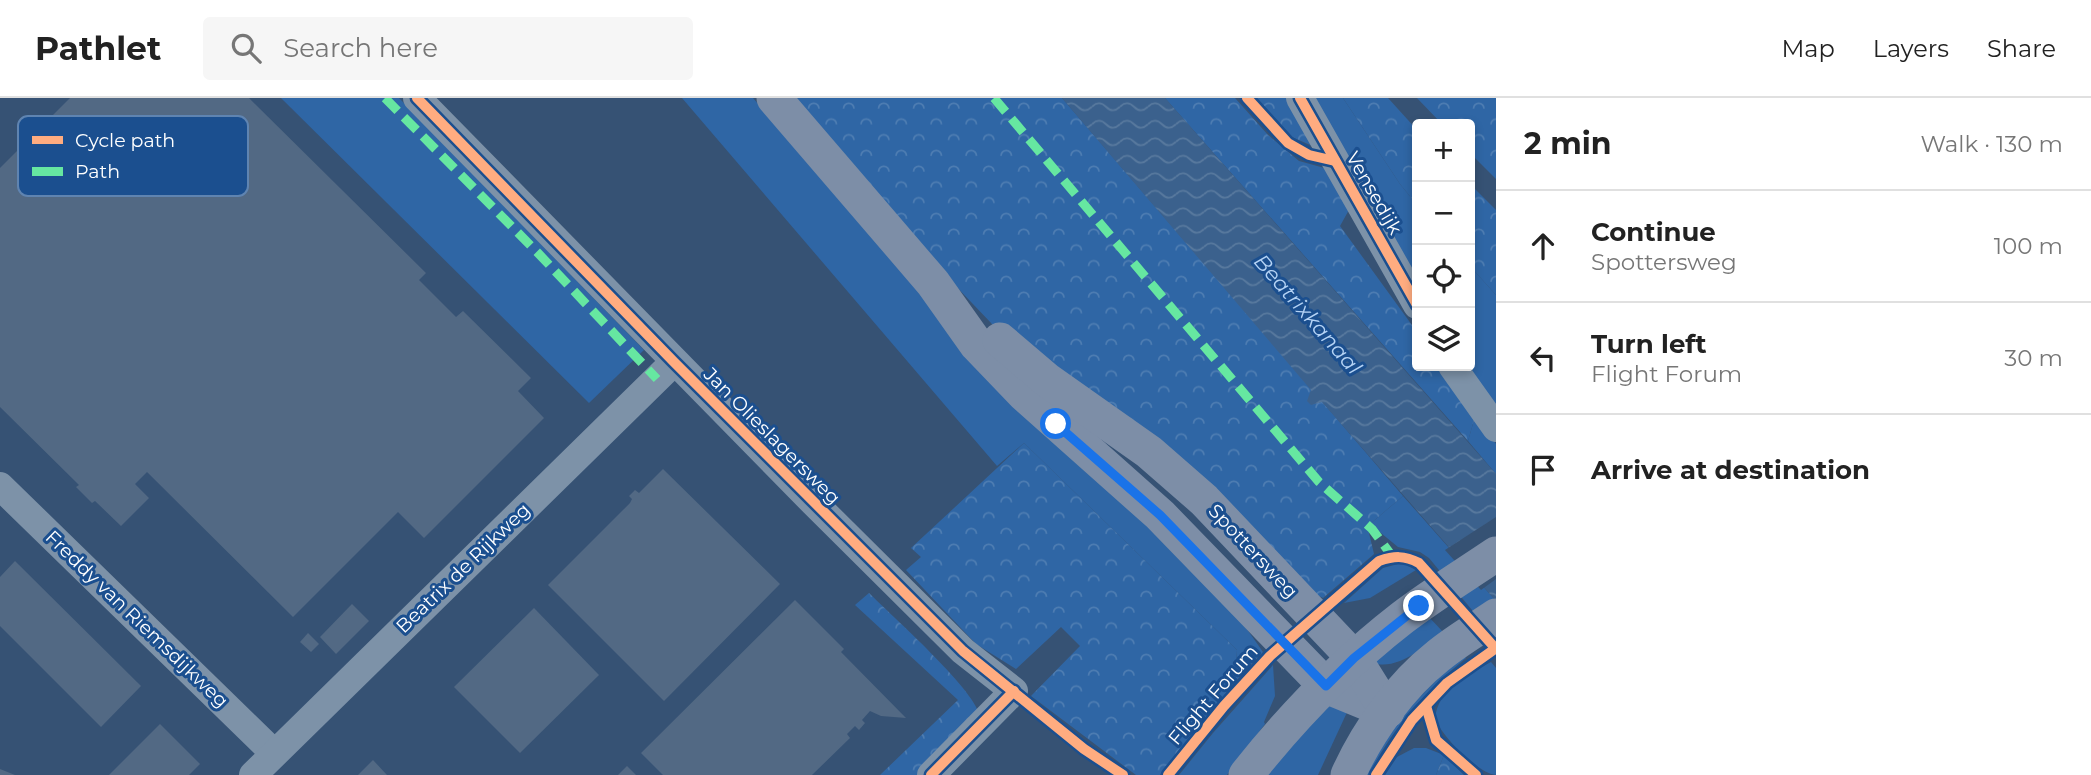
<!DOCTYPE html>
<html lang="en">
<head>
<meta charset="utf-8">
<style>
	:root { --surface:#fff; --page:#f6f6f6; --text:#222; --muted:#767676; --line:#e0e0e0 }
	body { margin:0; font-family:Montserrat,sans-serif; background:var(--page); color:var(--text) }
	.controls { position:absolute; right:21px; top:21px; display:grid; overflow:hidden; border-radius:7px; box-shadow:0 4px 10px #0003 }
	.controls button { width:63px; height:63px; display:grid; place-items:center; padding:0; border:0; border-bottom:2px solid var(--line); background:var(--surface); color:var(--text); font:35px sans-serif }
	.stop { position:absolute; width:21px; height:21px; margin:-16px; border:5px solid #1a73e8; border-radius:50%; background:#fff }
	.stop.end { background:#1a73e8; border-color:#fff; box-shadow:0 2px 7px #0008 }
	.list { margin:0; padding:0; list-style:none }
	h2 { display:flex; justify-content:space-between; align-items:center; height:91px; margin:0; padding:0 28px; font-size:30px }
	h2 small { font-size:23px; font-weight:400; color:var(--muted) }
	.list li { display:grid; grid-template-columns:46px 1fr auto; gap:21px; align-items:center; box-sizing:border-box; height:112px; padding:0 28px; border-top:2px solid var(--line) }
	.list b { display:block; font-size:26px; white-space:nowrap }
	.list p { margin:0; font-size:23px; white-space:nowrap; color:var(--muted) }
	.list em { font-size:23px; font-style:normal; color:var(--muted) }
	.icon { flex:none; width:38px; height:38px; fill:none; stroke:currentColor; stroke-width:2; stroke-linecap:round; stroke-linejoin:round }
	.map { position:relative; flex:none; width:1496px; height:677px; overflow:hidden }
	header { display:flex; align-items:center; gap:42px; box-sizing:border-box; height:98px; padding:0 35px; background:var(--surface); border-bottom:2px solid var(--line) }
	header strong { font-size:33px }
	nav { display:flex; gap:38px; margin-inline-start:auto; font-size:24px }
	.search { width:490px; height:63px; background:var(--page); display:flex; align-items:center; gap:18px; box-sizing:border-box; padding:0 24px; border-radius:7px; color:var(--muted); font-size:26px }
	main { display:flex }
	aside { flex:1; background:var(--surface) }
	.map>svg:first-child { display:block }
</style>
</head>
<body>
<header>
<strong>Pathlet</strong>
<div class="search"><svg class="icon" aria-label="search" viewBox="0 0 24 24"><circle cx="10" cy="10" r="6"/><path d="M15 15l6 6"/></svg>Search here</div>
<nav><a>Map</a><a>Layers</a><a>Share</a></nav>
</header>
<main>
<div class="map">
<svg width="1496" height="677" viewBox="0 0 1496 677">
	<defs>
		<pattern id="forest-crowns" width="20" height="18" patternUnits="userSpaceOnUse" patternTransform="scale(1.75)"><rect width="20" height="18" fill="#2f66a5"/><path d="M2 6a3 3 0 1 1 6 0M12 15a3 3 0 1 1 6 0" fill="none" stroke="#4e7db2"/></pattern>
		<pattern id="water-waves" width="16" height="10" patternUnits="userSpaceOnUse" patternTransform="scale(1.75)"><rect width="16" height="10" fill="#3b618d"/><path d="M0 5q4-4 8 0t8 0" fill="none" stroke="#58799e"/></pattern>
	</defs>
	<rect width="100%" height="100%" fill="#365274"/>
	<g fill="#2f66a5">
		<path d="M 281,0 L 399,0 L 644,252 L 589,305 Z"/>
		<path d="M 682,0 L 753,0 L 995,282 L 1137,418 L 1244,527 L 1263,554 L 1235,584 L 1237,552 L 1024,345 L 997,368 Z"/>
		<path d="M 1313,0 L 1343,0 L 1400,86 L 1417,107 L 1417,184 Z"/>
		<path d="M 1470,168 L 1496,197 L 1496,313 L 1468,268 Z"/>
		<path d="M 1476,315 L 1496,346 L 1496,376 L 1468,343 Z"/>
		<path d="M 1403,398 L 1496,503 L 1496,541 L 1429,460 L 1420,454 L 1398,449 L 1370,426 Z"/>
		<path d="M 1398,466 L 1406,467 L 1416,472 L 1370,500 L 1344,505 L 1383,470 Z"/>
		<path d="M 1428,518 L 1444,535 C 1425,548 1395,575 1371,564 Z"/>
		<path d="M 1462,556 L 1466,560 C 1426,593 1392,630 1369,677 L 1365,677 L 1398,621 Z"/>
		<path d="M 1491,564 L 1496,570 L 1496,677 C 1477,675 1443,639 1435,621 C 1438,590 1467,578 1491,564 Z"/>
		<path d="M 1273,567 L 1275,598 L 1264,624 L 1265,626 L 1227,677 L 1179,677 L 1213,635 Z"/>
		<path d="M 1332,599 L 1349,610 L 1318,677 L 1265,677 Z"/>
		<path d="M 1414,650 L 1426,650 L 1444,657 L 1436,677 L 1385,677 L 1397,659 Z"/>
	</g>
	<g fill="url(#forest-crowns)">
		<path d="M 794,0 L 1062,0 L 1403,398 L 1370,426 L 1369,435 L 1374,456 L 1323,500 L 1309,493 L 993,227 L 951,183 Z"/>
		<path d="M 1165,0 L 1235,0 L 1268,37 L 1299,63 L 1328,71 L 1350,110 L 1340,128 L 1417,234 L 1417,268 L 1441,268 L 1476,315 L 1468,343 Z"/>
		<path d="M 1257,0 L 1287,0 L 1317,50 L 1292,39 Z"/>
		<path d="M 1343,0 L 1388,0 L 1417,32 L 1417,107 L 1400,86 Z"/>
		<path d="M 1417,0 L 1496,0 L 1496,81 L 1470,55 L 1470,26 L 1442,26 Z"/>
		<path d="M 1470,86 L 1496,112 L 1496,197 L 1470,168 Z"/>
		<path d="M 1024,345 L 1237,552 L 1235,584 L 1160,677 L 1136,677 L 1031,598 L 1080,548 L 1061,529 L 1016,571 L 976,546 L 906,472 L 921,459 L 911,450 Z"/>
		<path d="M 869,495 C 892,518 973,590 979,616 L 920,677 L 880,677 L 958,602 L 855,507 Z"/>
		<path d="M 1444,657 L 1464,677 L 1465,677 L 1436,677 Z"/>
	</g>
	<path fill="url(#water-waves)" d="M 1062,0 L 1165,0 L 1496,376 L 1496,503 L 1322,304 L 1311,307 L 1307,303 L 1311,292 Z"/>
	<path fill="#365274" d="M 1496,419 L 1496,481 L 1481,492 L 1445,452 Z"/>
	<g fill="#526984">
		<path d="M 70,0 L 249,0 L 426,175 L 419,182 L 456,219 L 463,213 L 531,280 L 518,293 L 544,320 L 424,440 L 398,414 L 293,519 L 147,374 L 135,386 L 149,400 L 121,428 L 95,403 L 92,405 L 76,389 L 79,387 L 0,309 L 0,70 Z"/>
		<path d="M 663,371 L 780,486 L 664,603 L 548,487 L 630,405 L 632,401 L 629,398 L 635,392 L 639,395 Z"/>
		<path d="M 15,463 L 141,588 L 101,629 L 0,528 L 0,479 Z"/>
		<path d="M 795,502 L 844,551 L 841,554 L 906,620 L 881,618 L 870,613 L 862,622 L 865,625 L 859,632 L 855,628 L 847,636 L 850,640 L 812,677 L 663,677 L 641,655 Z"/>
		<path d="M 352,506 L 369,523 L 336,556 L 320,539 Z"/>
		<path d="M 534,510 L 599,577 L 520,655 L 454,589 Z"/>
		<path d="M 308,535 L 319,546 L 311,554 L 300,544 Z"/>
		<path d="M 160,626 L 200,666 L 189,677 L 109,677 Z"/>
		<path d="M 373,662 L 387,677 L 358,677 Z"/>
		<path d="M 627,668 L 636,677 L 618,677 Z"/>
		<path d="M 0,671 L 15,677 L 0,677 Z"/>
	</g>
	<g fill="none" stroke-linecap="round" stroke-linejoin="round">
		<g stroke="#7d92a8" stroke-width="28">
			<path d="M 417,0 L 814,405 L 963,553 L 1014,593 L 931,677"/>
			<path d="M 1300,0 L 1417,207"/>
			<path d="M 1452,268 L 1496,330"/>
			<path d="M 0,388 L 274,655"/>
			<path d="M 253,677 L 674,264"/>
		</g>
		<g stroke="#7d8ea7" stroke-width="35">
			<path d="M 774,0 L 933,185 L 977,247 L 1024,296 L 1160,417 L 1326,588 L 1387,613"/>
			<path d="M 1000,242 L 1047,282 L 1149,354 L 1204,402 L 1354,560 L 1387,613"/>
			<path d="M 1246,677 C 1292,619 1344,565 1402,520 C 1432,497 1465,477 1496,456"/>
			<path d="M 1348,677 C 1368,633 1400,588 1438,558 C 1456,543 1477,531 1496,518"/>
		</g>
		<g stroke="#66e7a1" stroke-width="9" stroke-dasharray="18 9" stroke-linecap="butt">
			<path d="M 385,0 L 538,155 L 657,281"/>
			<path d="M 994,0 L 1319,384 L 1372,431 L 1392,458"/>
		</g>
		<g stroke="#1b4f8f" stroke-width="15">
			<g id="cycleway">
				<path d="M 417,0 L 674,264 L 963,553 L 1084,651 L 1123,677"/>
				<path d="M 1247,0 L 1288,45 L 1309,57 L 1335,63"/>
				<path d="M 1300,0 L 1417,207"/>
				<path d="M 1426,608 L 1436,642 L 1476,677"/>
				<path d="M 931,677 L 1014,593"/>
				<path d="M 1168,677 L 1224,608 L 1270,558 L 1379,463 C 1394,458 1404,457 1419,465 L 1496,551"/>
				<path d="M 1376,677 L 1412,622 L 1447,585 L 1496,550"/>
			</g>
		</g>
		<use href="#cycleway" stroke="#ffac80" stroke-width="10"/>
	</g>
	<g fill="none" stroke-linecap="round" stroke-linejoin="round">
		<path stroke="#1a73e8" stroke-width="9" d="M 1056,326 L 1160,417 L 1326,588 L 1354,560 L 1419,508"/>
	</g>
	<g text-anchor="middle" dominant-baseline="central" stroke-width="6" stroke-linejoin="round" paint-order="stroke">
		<g font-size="19" fill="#fff" stroke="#1b4f8f">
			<text transform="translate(1374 95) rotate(60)">Vensedijk</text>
			<text transform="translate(772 338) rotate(45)">Jan Olieslagersweg</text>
			<text transform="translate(1253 453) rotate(47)">Spottersweg</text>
			<text transform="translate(463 470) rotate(-44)">Beatrix de Rijkweg</text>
			<text transform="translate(137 521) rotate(44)">Freddy van Riemsdijkweg</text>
			<text transform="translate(1213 597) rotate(-49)">Flight Forum</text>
		</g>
		<g font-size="21" font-style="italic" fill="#b5d3f5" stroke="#1b4f8f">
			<text transform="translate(1308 216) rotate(49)">Beatrixkanaal</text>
		</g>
	</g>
	<rect x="18" y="18" width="230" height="80" rx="10" fill="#1b4f8f" stroke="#5f84b1" stroke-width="2"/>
	<rect x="32" y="38" width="31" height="8" fill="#ffac80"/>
	<rect x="32" y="69" width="31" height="9" fill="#66e7a1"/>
	<g font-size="19" fill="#fff">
		<text x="75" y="49">Cycle path</text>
		<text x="75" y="80">Path</text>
	</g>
</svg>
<div class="controls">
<button>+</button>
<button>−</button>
<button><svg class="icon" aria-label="locate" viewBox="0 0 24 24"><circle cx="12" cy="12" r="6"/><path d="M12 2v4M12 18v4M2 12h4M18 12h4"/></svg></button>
<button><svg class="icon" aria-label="layers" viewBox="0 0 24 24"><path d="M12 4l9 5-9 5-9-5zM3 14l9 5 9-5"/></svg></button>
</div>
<div class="stop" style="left:1056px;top:326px"></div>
<div class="stop end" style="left:1419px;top:508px"></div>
</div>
<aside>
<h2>2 min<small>Walk · 130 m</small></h2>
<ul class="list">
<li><svg class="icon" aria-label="ahead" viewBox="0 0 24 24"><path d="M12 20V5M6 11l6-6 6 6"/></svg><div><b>Continue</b><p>Spottersweg</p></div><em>100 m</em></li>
<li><svg class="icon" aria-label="left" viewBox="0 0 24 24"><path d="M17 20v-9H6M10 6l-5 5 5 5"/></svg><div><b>Turn left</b><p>Flight Forum</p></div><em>30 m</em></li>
<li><svg class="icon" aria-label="arrive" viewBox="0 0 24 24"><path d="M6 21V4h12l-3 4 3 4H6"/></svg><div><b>Arrive at destination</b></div></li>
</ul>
</aside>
</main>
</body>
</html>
